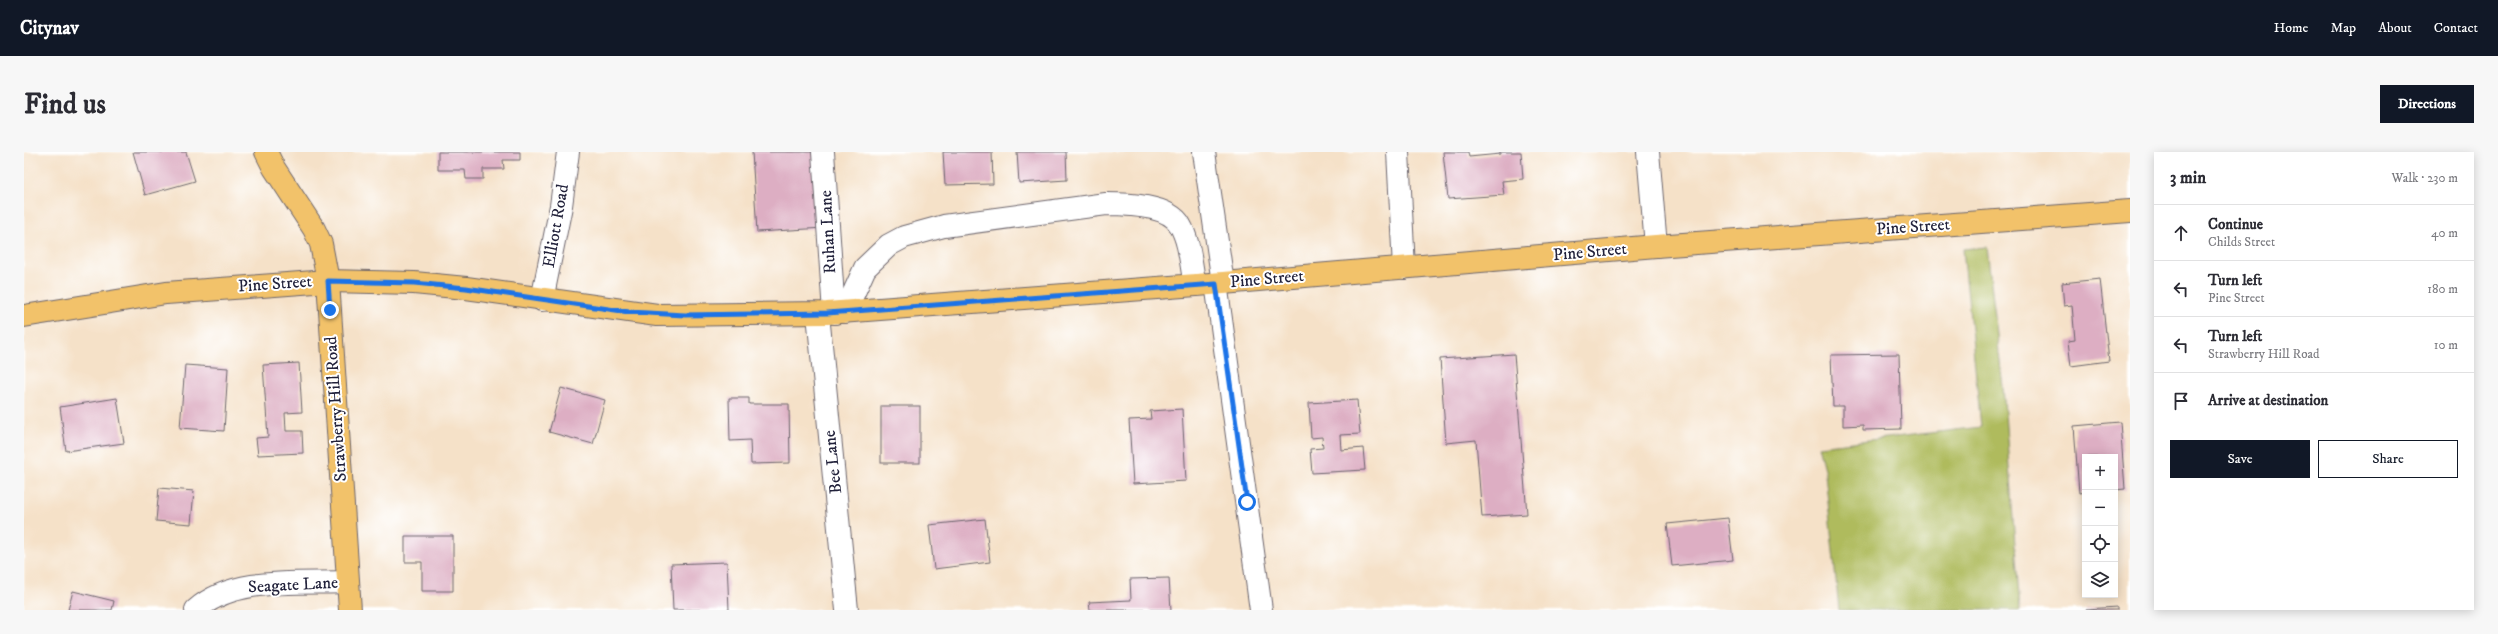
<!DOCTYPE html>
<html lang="en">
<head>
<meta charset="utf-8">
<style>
	:root { --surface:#fff; --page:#f7f7f7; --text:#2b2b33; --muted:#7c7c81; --line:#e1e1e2; --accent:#111827 }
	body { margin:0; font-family:"IM FELL DW Pica",serif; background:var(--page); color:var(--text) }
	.controls { position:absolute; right:12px; bottom:12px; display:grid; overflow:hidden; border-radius:0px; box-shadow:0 2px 10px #0003 }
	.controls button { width:36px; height:36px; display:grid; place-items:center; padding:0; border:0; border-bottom:1px solid var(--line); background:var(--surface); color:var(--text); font:20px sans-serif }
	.stop { position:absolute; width:12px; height:12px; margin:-9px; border:3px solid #1a73e8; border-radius:50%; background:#fff }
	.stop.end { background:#1a73e8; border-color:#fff; box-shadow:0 1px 4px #0008 }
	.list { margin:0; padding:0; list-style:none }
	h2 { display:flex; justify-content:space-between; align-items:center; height:52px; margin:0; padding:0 16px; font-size:17px }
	h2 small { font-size:13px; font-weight:400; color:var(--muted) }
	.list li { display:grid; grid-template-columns:26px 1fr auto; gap:12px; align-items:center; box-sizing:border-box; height:56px; padding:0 16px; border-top:1px solid var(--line) }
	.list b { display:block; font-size:15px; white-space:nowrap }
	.list p { margin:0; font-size:13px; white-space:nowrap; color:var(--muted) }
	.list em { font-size:13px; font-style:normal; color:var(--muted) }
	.actions { display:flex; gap:8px; padding:12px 16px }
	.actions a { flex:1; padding:9px 0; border:1px solid var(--accent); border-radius:0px; text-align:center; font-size:14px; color:var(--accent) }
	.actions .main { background:var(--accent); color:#fff }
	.icon { flex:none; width:22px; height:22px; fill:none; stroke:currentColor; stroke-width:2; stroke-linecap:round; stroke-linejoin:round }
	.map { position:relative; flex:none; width:2106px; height:458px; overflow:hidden; border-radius:0px }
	header { display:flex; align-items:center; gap:24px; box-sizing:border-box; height:56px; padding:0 20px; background:var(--accent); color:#fff }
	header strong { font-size:19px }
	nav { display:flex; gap:22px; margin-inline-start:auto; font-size:14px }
	.intro { display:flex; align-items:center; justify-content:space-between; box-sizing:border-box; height:96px; padding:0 24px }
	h1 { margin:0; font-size:28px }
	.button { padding:10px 18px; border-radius:0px; background:var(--accent); color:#fff; font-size:14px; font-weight:700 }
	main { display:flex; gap:24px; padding:0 24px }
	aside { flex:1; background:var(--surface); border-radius:0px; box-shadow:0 2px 10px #0003 }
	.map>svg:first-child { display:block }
</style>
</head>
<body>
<header>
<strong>Citynav</strong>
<nav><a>Home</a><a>Map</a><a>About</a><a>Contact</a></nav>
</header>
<div class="intro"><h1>Find us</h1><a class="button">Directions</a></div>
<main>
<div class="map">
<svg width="2106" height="458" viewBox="0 0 2106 458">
	<rect width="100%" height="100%" fill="#fff"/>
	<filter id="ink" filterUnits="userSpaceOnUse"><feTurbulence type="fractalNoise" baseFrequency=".025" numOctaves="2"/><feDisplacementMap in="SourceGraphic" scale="8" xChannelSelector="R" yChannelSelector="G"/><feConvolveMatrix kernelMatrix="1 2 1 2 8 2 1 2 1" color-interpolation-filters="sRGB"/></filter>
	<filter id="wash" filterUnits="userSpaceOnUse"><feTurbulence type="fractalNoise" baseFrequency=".012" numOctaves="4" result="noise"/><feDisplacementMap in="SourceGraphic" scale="16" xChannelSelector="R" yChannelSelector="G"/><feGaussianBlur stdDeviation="0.9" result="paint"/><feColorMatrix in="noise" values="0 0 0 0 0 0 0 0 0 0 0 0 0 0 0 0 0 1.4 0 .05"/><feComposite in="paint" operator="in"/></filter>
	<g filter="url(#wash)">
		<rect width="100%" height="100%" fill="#f5e1c8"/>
		<path fill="#afbb5d" stroke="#686e4c" d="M 1963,95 L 1979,235 L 1996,458 L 1815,458 L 1801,321 L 1794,294 L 1957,275 L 1939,97 Z"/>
		<g id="blocks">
			<g fill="#ddaec3">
				<path d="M 109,0 L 162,0 L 171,29 L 121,43 Z"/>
				<path d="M 414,0 L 496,0 L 496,8 L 479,8 L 480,17 L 459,17 L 459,27 L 442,27 L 441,18 L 414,18 Z"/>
				<path d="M 728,0 L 796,0 L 800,76 L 733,80 Z"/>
				<path d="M 919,0 L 968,0 L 969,32 L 921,33 Z"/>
				<path d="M 993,0 L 1042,0 L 1043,28 L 995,31 Z"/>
				<path d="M 1419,0 L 1444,0 L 1445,5 L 1476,2 L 1476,0 L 1497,0 L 1499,27 L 1478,29 L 1480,43 L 1424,47 Z"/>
				<path d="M 2076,127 L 2085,209 L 2047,214 L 2044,189 L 2051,188 L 2048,153 L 2040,154 L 2038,131 Z"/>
				<path d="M 1490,202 L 1503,362 L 1458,365 L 1452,288 L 1422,291 L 1416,207 Z"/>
				<path d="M 1875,202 L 1877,277 L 1839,278 L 1839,273 L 1819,274 L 1819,254 L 1809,254 L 1807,203 Z"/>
				<path d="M 275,211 L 278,260 L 261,261 L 262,279 L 278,279 L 279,301 L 234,303 L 232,286 L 244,285 L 239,213 Z"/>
				<path d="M 161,213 L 204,216 L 200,279 L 156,276 Z"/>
				<path d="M 537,236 L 581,248 L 569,292 L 525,280 Z"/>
				<path d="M 93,246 L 100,291 L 42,299 L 36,255 Z"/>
				<path d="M 705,246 L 725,246 L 725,252 L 765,252 L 766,311 L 727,312 L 726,288 L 706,289 Z"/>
				<path d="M 1333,248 L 1336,282 L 1316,283 L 1317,298 L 1339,296 L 1341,318 L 1288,321 L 1286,297 L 1299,296 L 1298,285 L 1287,286 L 1285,251 Z"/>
				<rect x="857" y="254" width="39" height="57"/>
				<path d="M 1158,257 L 1162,329 L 1109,332 L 1105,268 L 1127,267 L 1126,259 Z"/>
				<path d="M 2096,270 L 2101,337 L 2091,338 L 2091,305 L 2061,305 L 2061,340 L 2055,341 L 2050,274 Z"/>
				<path d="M 135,336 L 170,339 L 167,372 L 132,369 Z"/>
				<path d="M 1704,366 L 1709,408 L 1648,414 L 1643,372 Z"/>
				<path d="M 961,367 L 966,410 L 910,417 L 905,373 Z"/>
				<path d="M 381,384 L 429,384 L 429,439 L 398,439 L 398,410 L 381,410 Z"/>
				<path d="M 703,410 L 705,458 L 649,458 L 647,412 Z"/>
				<path d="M 1145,426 L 1147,458 L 1066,458 L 1065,450 L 1107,448 L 1106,427 Z"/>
				<path d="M 49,439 L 90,449 L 88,458 L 44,458 Z"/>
				<path d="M 2093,455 L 2093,458 L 2062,458 L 2062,457 Z"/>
			</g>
		</g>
	</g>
	<g filter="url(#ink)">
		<use href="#blocks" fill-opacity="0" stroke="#6c656c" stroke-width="1"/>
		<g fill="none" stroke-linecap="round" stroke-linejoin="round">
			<g stroke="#6c656c" stroke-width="24">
				<g id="minor">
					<path d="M 799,0 L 810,161"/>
					<path d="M 1180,0 L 1199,131"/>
					<path d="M 1374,0 L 1380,116"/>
					<path d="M 1624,0 L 1632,94"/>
					<path d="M 1192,131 L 1237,458"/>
					<path d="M 518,148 L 537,54 L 544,0"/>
					<path d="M 821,160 L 841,116 L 865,93 L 880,85 L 920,74 L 1082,52 C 1102,52 1145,53 1156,73 C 1166,90 1167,114 1171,133"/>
					<path d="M 794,162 L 823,458"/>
					<path d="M 172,458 C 210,424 275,432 323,430"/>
				</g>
			</g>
			<g stroke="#6c656c" stroke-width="24">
				<g id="major">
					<path d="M 242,0 L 250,16 L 290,77 L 297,92 L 304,129 L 326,458"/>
					<path d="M 0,164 L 142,141 L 304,129 L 390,131 L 442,136 L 633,163 L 803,161 L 1199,131 L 1632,94 L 2106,59"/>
				</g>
			</g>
			<use href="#minor" stroke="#fff" stroke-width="22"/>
			<use href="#major" stroke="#f2c26a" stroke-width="22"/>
		</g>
	</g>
	<g fill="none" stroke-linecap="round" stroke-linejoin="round" filter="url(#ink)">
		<path stroke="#1a73e8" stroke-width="5" d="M 306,158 L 304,129 L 390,131 L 442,136 L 605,160 L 661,163 L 803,161 L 1192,132 L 1223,350"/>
	</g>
	<g text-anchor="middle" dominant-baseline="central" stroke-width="4" stroke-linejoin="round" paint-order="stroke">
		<g font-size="17" fill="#22223b" stroke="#fff">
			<text transform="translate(532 74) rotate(-80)">Elliott Road</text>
			<text transform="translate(1889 75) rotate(-4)">Pine Street</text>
			<text transform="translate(804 80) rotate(-93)">Ruhan Lane</text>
			<text transform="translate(1566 100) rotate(-5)">Pine Street</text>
			<text transform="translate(1243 127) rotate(-5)">Pine Street</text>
			<text transform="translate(251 132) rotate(-4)">Pine Street</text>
			<text transform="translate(312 257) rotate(-94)">Strawberry Hill Road</text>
			<text transform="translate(809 310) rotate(-96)">Bee Lane</text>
			<text transform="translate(269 433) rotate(-3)">Seagate Lane</text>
		</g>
	</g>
</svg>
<div class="controls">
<button>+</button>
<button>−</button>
<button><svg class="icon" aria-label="locate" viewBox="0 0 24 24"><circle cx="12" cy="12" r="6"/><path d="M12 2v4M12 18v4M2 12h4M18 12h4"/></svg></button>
<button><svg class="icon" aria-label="layers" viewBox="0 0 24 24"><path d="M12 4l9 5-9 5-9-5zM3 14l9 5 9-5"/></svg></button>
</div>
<div class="stop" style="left:1223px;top:350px"></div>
<div class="stop end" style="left:306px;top:158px"></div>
</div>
<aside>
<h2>3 min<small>Walk · 230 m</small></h2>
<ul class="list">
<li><svg class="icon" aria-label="ahead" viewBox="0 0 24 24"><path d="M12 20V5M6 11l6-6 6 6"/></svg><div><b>Continue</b><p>Childs Street</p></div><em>40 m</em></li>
<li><svg class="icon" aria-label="left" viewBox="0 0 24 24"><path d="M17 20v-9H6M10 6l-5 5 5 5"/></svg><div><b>Turn left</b><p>Pine Street</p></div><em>180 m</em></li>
<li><svg class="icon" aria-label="left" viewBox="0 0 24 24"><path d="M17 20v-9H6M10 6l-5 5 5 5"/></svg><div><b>Turn left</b><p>Strawberry Hill Road</p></div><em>10 m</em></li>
<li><svg class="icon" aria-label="arrive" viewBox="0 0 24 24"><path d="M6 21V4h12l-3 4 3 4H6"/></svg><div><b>Arrive at destination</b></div></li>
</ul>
<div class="actions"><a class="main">Save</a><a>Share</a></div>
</aside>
</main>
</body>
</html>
